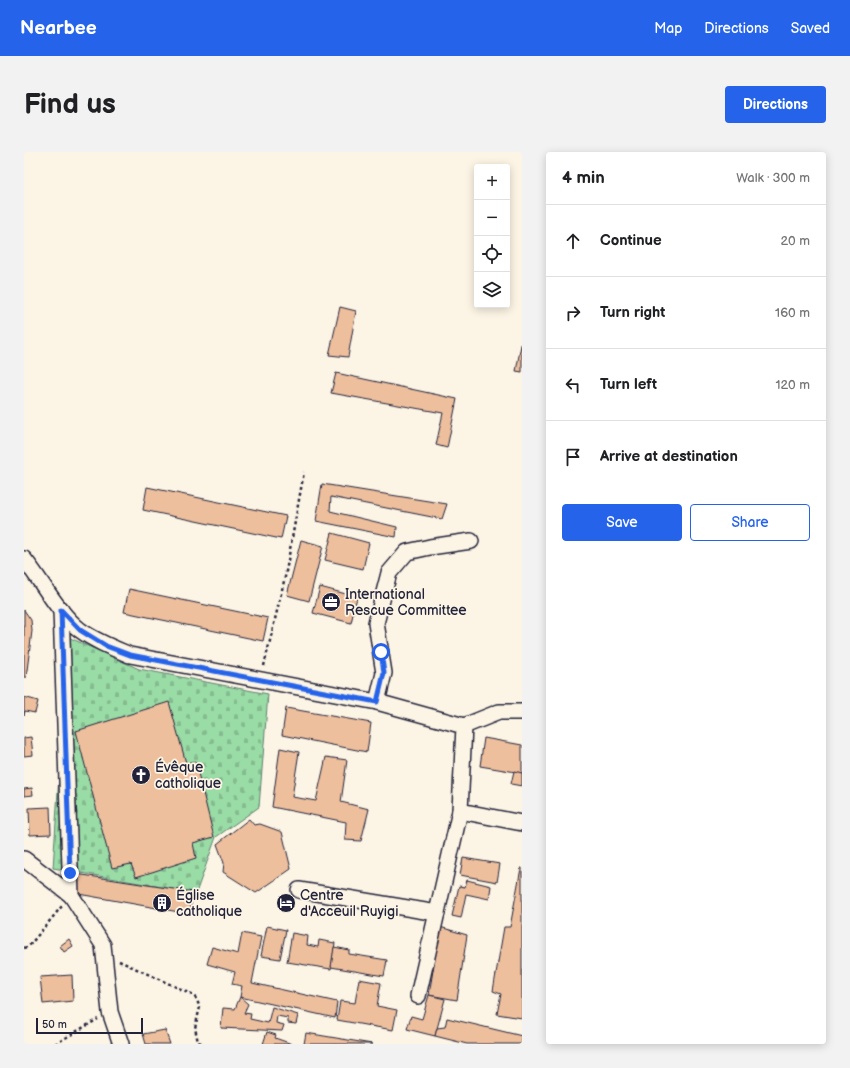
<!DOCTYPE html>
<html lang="en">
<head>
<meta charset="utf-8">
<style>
	:root { --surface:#fff; --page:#f2f2f2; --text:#202124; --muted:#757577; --line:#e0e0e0; --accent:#2563eb }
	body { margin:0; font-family:"Balsamiq Sans",sans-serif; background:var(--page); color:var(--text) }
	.controls { position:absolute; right:12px; top:12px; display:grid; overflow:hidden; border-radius:4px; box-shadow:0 2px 10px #0003 }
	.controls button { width:36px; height:36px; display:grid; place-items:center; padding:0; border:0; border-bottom:1px solid var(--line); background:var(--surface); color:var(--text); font:20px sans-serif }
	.scale { position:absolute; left:12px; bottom:10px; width:107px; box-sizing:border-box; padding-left:4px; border:2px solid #22223b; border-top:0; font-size:11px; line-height:14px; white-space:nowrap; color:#22223b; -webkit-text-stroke:3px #fcf5e5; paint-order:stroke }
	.stop { position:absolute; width:12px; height:12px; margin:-9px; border:3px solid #2563eb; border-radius:50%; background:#fff }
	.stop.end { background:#2563eb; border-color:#fff; box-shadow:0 1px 4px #0008 }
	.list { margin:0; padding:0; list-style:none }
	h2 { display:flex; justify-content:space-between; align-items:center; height:52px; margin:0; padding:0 16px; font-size:17px }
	h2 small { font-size:13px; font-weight:400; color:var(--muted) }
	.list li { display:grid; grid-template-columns:26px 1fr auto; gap:12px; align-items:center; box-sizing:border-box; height:72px; padding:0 16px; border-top:1px solid var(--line) }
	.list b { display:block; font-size:15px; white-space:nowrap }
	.list em { font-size:13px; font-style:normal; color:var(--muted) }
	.actions { display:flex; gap:8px; padding:12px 16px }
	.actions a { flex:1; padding:9px 0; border:1px solid var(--accent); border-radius:4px; text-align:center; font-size:14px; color:var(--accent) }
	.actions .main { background:var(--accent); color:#fff }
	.icon { flex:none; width:22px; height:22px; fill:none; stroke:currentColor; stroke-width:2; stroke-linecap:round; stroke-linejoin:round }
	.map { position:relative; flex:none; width:498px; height:892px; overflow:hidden; border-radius:4px }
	header { display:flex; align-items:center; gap:24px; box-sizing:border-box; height:56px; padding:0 20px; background:var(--accent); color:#fff }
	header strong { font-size:19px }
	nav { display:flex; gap:22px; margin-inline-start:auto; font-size:14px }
	.intro { display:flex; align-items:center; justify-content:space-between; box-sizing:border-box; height:96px; padding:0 24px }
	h1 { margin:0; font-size:28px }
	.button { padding:10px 18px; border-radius:4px; background:var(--accent); color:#fff; font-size:14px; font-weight:700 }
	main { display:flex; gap:24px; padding:0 24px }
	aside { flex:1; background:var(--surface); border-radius:4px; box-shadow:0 2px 10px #0003 }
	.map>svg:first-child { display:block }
</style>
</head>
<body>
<header>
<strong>Nearbee</strong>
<nav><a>Map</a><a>Directions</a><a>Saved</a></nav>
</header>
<div class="intro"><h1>Find us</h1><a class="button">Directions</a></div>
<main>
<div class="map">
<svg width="498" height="892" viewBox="0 0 498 892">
	<defs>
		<pattern id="cemetery-stones" width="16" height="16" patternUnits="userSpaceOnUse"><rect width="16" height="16" fill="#9adca6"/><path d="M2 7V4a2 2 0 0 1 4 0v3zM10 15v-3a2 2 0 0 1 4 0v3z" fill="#84bc90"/></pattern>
	</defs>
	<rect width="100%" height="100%" fill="#fcf5e5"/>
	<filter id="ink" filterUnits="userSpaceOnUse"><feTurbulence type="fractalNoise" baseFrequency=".025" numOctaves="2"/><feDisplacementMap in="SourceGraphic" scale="8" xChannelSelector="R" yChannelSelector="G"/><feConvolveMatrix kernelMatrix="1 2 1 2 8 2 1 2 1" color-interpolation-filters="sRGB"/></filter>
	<g filter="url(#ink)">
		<path fill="url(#cemetery-stones)" stroke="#5e7f70" d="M 44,485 L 115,517 L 244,542 L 235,655 L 192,685 L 172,741 L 29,716 Z"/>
		<g fill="#eebf9d" stroke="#22223b">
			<path d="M 316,155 L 332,159 L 324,205 L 305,203 Z"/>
			<path d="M 498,188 L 498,220 L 492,219 Z"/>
			<path d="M 312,221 L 433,247 L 423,296 L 412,293 L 419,261 L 307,241 Z"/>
			<path d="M 298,332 L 423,352 L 418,367 L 307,345 L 306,359 L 373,375 L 372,385 L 292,369 Z"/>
			<path d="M 123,335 L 262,364 L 257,387 L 119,358 Z"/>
			<path d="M 308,381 L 345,391 L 339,417 L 301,408 Z"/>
			<path d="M 277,388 L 299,394 L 285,449 L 263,443 Z"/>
			<path d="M 296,435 L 333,445 L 327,471 L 289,461 Z"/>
			<path d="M 105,437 L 244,466 L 239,489 L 100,460 Z"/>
			<path d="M 0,458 L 7,468 L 8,479 L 2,526 L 0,525 Z"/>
			<path d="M 0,545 L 14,549 L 11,561 L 1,559 L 0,563 Z"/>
			<path d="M 145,550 L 162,611 L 171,609 L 190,685 L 169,691 L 172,706 L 112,725 L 107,712 L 88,716 L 52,579 Z"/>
			<path d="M 262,556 L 347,571 L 343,600 L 258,583 Z"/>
			<path d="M 7,585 L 9,603 L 0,604 L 0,586 Z"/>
			<path d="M 460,586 L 498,593 L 498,621 L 456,614 Z"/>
			<path d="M 256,596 L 275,600 L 268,645 L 292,649 L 302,605 L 323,608 L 317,650 L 345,657 L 337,689 L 321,688 L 322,670 L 248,655 Z"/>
			<path d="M 490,619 L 498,621 L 498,634 L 487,632 Z"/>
			<path d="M 8,636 L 9,643 L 0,644 L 0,637 Z"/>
			<path d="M 26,655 L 27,682 L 6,683 L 5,656 Z"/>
			<path d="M 225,667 L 230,673 L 236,672 L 258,680 L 267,717 L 232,741 L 199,720 L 200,711 L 193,692 Z"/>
			<path d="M 439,706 L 476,712 L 473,730 L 436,723 Z"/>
			<path d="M 497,716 L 498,716 L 498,866 L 473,862 L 477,842 L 469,839 L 480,775 L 486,775 Z"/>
			<path d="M 52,722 L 169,740 L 166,762 L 49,741 Z"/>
			<path d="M 443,728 L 467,734 L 465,747 L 442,742 L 437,766 L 428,764 L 435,734 L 441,735 Z"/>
			<path d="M 243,774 L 262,778 L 256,807 L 237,804 Z"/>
			<path d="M 416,775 L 443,783 L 433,848 L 405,843 Z"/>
			<path d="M 218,781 L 237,785 L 228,831 L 313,850 L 311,866 L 216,845 L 218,834 L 208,832 L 211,820 L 183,812 L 188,795 L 214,802 Z"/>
			<path d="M 268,781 L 284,784 L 283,793 L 294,795 L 295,788 L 311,791 L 307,817 L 263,810 Z"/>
			<path d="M 45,787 L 49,794 L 40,800 L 36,794 Z"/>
			<path d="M 310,795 L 325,798 L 325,802 L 363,808 L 360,824 L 307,815 Z"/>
			<path d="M 48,823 L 49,849 L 19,852 L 16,825 Z"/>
			<path d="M 335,827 L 357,831 L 353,854 L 373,858 L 369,878 L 313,868 L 316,849 L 331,851 Z"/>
			<path d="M 405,843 L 421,847 L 411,884 L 383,877 L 387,864 L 398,867 Z"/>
			<path d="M 216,845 L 224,852 L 220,861 L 227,862 L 226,867 L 244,871 L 248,855 L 274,863 L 272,872 L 264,871 L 264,866 L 253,864 L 252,871 L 260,873 L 258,879 L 197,876 L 199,856 L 211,857 Z"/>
			<path d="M 423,866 L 498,884 L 498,892 L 443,892 L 411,884 L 413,876 L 421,875 Z"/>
			<path d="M 141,878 L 146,892 L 122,892 L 119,882 Z"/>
			<path d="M 243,880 L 252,883 L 251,886 L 268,892 L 239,892 Z"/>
			<path d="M 282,881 L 348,892 L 280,892 Z"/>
		</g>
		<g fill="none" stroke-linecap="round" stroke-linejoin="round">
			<g stroke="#22223b" stroke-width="18">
				<g id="minor">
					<path d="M 0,407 C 18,429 34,461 56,478 C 71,489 89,496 106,503 L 353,550 L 440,574 L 475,560 L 498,560"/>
					<path d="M 37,458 L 47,743 L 79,793 L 86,860 L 97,892"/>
					<path d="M 353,550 L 360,521 L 352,471 L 365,421 L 383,400 L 406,395 L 447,389"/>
					<path d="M 440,574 L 436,659 L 498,671"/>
					<path d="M 0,707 L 47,743"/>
					<path d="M 275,738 L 413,761"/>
					<path d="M 394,844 L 436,659"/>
				</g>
			</g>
			<g stroke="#22223b" stroke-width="2.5" stroke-dasharray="3 3" stroke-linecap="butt">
				<path d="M 240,514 L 261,425 L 280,320"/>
				<path d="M 0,796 L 5,794 L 38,754"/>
				<path d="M 95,809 L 170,843 L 176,855 L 171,876 L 174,890 L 180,892"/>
				<path d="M 31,892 L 74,867"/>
			</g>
			<use href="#minor" stroke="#fcf5e5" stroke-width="15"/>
		</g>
	</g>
	<g fill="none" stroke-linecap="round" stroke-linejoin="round" filter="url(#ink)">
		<path stroke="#2563eb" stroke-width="5" d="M 46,721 L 37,458 L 56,478 L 82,494 L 106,503 L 353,550 L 360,521 L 357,500"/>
	</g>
	<defs>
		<g id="office-disc" transform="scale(1)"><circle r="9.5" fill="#22223b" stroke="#fcf5e5"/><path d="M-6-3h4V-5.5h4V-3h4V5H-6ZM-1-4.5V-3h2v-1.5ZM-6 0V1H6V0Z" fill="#fff"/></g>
		<g id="church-disc" transform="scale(1)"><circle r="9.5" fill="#22223b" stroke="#fcf5e5"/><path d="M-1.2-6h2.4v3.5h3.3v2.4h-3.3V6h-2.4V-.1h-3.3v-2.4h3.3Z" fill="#fff"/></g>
		<g id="building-disc" transform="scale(1)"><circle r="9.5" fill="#22223b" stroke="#fcf5e5"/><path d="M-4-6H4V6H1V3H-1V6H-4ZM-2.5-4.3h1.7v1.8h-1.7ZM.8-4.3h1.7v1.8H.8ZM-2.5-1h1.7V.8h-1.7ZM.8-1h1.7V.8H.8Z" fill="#fff"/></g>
		<g id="hotel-disc" transform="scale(1)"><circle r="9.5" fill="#22223b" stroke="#fcf5e5"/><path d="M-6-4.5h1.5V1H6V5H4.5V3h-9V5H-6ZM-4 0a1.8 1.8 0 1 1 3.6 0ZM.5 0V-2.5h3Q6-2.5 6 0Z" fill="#fff"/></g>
	</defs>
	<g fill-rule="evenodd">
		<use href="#office-disc" x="307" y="450"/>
		<use href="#church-disc" x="117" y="623"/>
		<use href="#building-disc" x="138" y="751"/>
		<use href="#hotel-disc" x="262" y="751"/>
	</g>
	<g text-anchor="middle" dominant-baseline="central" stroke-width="3.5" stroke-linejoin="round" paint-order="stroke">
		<g font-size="14" fill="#22223b" stroke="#fcf5e5" text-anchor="start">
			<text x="321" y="442">International<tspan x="321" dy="16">Rescue Committee</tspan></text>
			<text x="131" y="615">Évêque<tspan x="131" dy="16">catholique</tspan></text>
			<text x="152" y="743">Église<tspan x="152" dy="16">catholique</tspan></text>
			<text x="276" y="743">Centre<tspan x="276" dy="16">d'Acceuil Ruyigi</tspan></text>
		</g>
	</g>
</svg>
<div class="controls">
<button>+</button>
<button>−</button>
<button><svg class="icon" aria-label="locate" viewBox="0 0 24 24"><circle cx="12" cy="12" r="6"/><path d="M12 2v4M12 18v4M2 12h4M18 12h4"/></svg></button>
<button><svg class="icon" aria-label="layers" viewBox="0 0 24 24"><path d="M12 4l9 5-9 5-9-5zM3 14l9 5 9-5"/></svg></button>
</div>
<div class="scale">50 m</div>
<div class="stop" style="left:357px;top:500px"></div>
<div class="stop end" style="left:46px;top:721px"></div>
</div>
<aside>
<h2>4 min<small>Walk · 300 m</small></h2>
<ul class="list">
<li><svg class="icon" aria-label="ahead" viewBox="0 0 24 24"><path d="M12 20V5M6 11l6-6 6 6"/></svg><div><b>Continue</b></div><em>20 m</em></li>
<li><svg class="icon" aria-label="right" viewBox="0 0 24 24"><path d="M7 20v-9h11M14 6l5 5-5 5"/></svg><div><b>Turn right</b></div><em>160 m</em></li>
<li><svg class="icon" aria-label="left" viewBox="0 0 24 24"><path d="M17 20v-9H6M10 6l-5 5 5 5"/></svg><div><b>Turn left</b></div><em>120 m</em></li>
<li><svg class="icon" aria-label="arrive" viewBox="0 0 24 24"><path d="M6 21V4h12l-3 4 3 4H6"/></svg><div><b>Arrive at destination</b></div></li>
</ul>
<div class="actions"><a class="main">Save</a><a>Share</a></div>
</aside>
</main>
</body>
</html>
